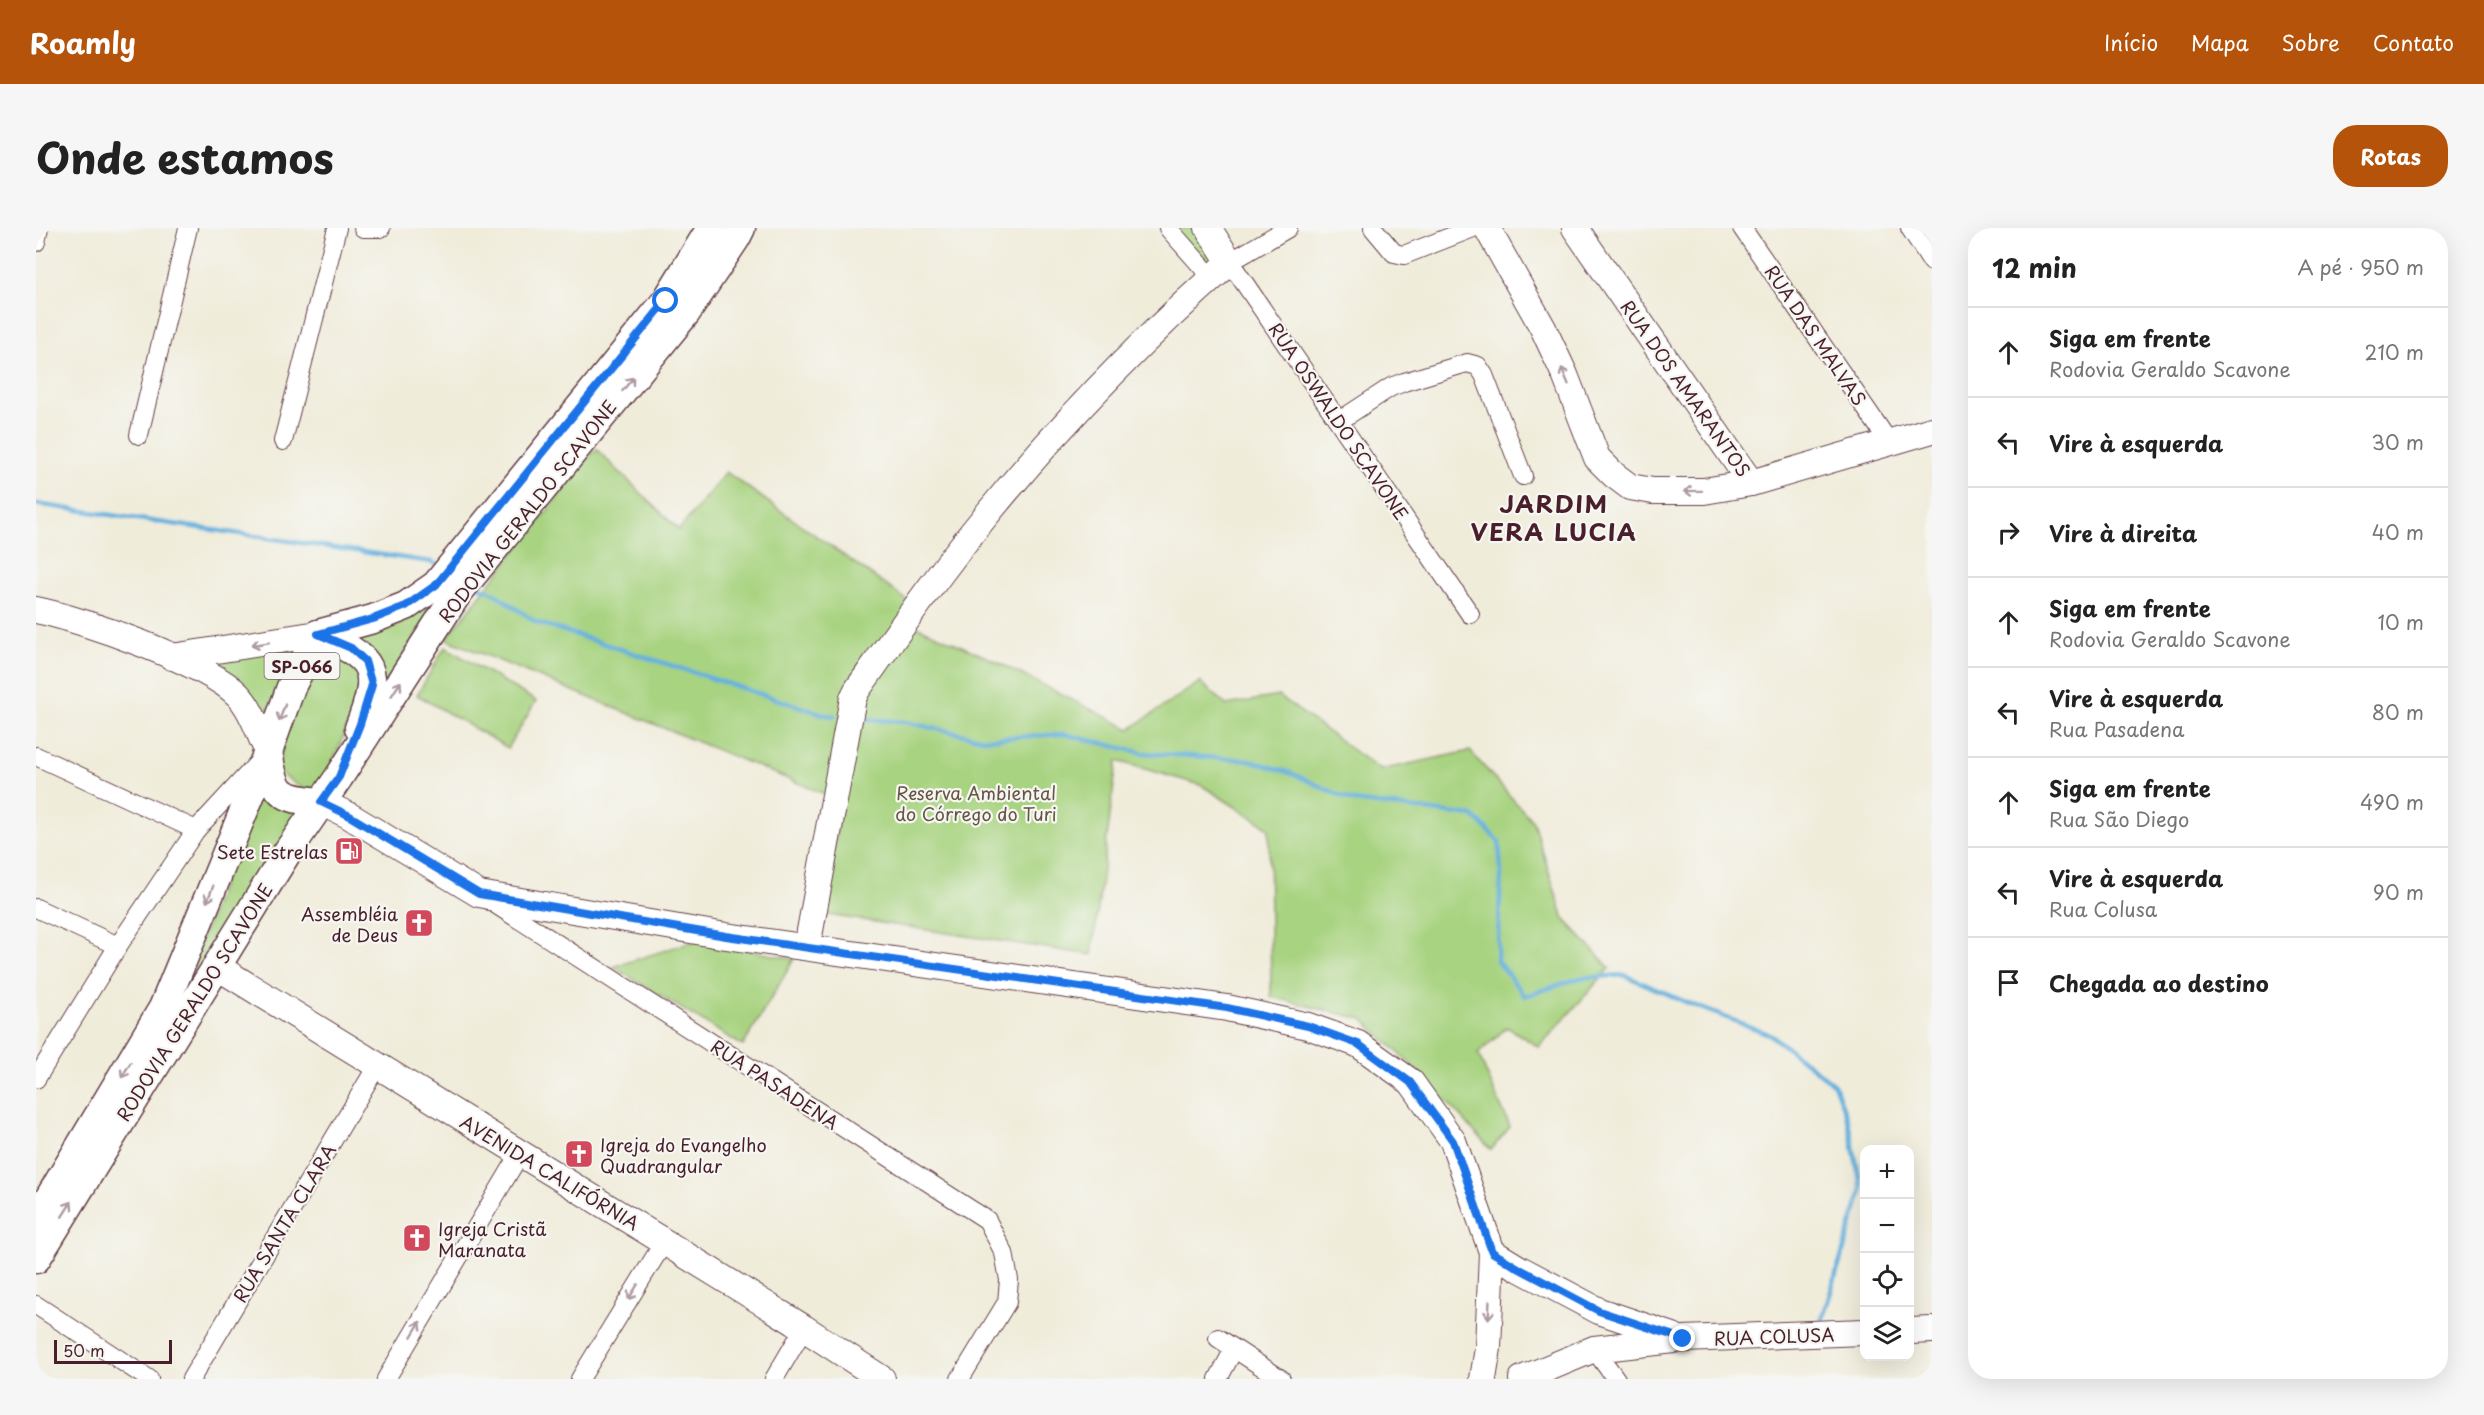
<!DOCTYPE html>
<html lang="pt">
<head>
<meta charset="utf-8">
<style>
	:root { --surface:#fff; --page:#f6f6f6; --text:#222; --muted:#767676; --line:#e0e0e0; --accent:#b45309 }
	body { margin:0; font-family:"Playpen Sans",sans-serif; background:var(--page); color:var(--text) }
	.controls { position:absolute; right:18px; bottom:18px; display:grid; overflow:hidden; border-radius:12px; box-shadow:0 6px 24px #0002 }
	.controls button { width:54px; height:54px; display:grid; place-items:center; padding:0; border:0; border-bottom:2px solid var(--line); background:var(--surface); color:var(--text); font:30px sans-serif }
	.scale { position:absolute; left:18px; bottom:15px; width:118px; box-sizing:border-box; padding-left:6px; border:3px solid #4a1f2b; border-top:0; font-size:16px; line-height:21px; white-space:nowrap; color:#4a1f2b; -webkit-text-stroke:4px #f6f6f2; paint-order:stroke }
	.stop { position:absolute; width:18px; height:18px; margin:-14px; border:4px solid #1a73e8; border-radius:50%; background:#fff }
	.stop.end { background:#1a73e8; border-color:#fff; box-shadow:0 2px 6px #0008 }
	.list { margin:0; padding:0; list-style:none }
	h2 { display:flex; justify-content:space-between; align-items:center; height:78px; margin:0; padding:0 24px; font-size:26px }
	h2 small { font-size:20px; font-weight:400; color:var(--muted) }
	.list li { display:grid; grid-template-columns:39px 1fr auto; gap:18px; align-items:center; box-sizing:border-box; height:90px; padding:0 24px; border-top:2px solid var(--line) }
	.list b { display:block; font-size:22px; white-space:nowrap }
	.list p { margin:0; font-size:20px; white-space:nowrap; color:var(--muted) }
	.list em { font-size:20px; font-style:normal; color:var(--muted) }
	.icon { flex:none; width:33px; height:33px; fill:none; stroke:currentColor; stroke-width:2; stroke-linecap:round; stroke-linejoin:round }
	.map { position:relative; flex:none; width:1896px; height:1151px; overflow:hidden; border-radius:24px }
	header { display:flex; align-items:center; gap:36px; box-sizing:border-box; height:84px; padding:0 30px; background:var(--accent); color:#fff }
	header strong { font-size:28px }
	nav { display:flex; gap:33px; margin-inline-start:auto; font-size:21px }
	.intro { display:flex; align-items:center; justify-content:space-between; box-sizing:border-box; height:144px; padding:0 36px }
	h1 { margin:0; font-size:42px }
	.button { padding:15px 27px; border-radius:24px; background:var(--accent); color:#fff; font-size:21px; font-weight:700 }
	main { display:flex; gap:36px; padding:0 36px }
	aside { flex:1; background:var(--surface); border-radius:24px; box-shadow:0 6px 24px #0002 }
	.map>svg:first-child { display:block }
</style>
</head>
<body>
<header>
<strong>Roamly</strong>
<nav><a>Início</a><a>Mapa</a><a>Sobre</a><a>Contato</a></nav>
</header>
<div class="intro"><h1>Onde estamos</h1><a class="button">Rotas</a></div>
<main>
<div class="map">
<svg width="1896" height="1151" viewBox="0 0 1896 1151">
	<rect width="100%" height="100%" fill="#f6f6f2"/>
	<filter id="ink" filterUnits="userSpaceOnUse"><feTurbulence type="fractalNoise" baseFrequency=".0167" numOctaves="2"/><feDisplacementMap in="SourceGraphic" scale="12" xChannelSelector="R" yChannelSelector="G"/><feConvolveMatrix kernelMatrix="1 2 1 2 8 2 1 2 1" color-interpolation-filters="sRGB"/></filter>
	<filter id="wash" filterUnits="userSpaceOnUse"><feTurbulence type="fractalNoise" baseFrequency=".008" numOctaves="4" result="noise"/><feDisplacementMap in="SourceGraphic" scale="24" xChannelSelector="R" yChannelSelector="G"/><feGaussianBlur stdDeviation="1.35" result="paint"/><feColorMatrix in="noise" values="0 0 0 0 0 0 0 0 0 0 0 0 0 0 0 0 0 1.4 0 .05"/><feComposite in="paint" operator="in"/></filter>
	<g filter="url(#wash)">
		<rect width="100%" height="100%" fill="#f0ecda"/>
		<g fill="#a8d380" stroke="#797956" stroke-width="1.5">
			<path d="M 1132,0 L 1172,0 L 1194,34 L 1176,50 Z"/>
			<path d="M 560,221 L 643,302 L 690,244 L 872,373 L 878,397 L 955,431 L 1094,501 L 1164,454 L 1190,477 L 1243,468 L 1344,542 L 1434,523 L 1497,594 L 1528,691 L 1574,740 L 1503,819 L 1471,799 L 1442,826 L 1474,899 L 1455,922 L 1389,850 L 1327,791 L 1235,769 L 1233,600 L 1165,557 L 1081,533 L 1056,727 L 786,686 L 806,573 L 410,411 Z"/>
			<path d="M 410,359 L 347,461 L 317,407 Z"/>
			<path d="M 268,417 L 225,493 L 175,437 L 190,426 Z"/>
			<path d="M 409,419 L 500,473 L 472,520 L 381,467 Z"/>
			<path d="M 298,431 L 313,435 L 326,452 L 310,502 L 288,554 L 282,558 L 268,562 L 241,543 L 251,501 L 277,440 L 290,432 Z"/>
			<path d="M 224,552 L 254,583 L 264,587 L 152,762 L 149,757 Z"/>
			<path d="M 661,712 L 758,731 L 707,818 L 577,739 Z"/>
		</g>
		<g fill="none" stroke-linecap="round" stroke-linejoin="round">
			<g stroke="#65b0dd" stroke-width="4.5">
				<path d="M 0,276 L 395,334 L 403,338"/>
				<path d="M 441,357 L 458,365 L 500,394 L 790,487 L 799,488"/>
				<path d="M 828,491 L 869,494 L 948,511 L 1028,506 L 1107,525 L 1213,532 L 1255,545 L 1317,573 L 1437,588 L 1463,613 L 1465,645 L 1461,733 L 1489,768 L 1544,750 L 1588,747 L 1652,775 L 1733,806 L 1798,856 L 1812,893 L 1826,963 L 1786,1092"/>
			</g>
		</g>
	</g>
	<g filter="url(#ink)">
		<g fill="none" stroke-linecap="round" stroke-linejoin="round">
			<g stroke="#633e45" stroke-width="20">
				<g id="street">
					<path d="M 327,0 L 345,0"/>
					<path d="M 1132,0 L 1176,50"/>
					<path d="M 1252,0 L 1194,34 L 1434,386"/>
					<path d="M 1337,0 L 1358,25 L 1368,27 L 1437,0"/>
					<path d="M 1706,0 L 1853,214"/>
					<path d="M 1874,0 L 1896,34"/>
					<path d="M 0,14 L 3,0"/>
					<path d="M 1303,193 L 1355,159 L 1368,154 L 1431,135 L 1442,138 L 1448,147 L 1487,248"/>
					<path d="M 103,207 L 152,0"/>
					<path d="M 247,213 L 301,0"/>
					<path d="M 0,528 L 160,602"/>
					<path d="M 453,672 L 951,992 L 968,1025 L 973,1052 L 971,1074 L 924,1151"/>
					<path d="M 0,680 L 82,718"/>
					<path d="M 0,851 L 82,718 L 160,602 L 220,537"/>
					<path d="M 0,1077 L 113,1151"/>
					<path d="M 1182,1110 L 1245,1151"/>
					<path d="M 1558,1121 L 1580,1151"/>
					<path d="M 155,1151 L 341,838"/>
					<path d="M 350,1151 L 484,926"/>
					<path d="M 544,1151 L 628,1014"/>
					<path d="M 738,1151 L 768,1100"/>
					<path d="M 1182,1151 L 1198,1121"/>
				</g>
			</g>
			<g stroke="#633e45" stroke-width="28">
				<g id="secondary">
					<path d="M 1451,0 L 1507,100 L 1529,147 L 1561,230 L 1578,247 L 1594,259 L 1617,263 L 1668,263 L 1715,255"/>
					<path d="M 1539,0 L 1715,255 L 1896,202"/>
					<path d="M 0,382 C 46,391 171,435 202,467 C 216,481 223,506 232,524"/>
					<path d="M 136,429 L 282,406"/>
					<path d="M 285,574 L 312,587 L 443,666 L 690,708 L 1191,780 L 1272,798 L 1322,816 L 1375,854 L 1417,913 L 1456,1024 L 1452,1120 L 1447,1151"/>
					<path d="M 771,719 L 817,470 L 821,462 C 862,404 903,345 948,290 C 1023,198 1105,112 1194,34 L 1172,0"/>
					<path d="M 180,738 L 768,1100 L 846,1151"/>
					<path d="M 1456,1024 L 1484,1041 L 1563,1083 L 1637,1108"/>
					<path d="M 1874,1103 L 1896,1102"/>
					<path d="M 1486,1151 L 1558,1121 L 1647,1111 L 1828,1104"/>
				</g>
			</g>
			<g stroke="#633e45" stroke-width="31">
				<g id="primary">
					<path d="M 282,406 C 339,430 346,441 323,500"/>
					<path d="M 232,524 C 239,566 242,570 285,574"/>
					<path d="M 0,992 L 127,780 L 232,524 L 255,459 L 282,406 L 337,391 L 370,378 L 400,357 L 630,73 L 675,0"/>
					<path d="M 0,1031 L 252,623 L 303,549 L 421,366 L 650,85 L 700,10 L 705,0"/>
				</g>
			</g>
			<use href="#street" stroke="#fff" stroke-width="18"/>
			<use href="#secondary" stroke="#fff" stroke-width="26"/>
			<use href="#primary" stroke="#fff" stroke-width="28"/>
		</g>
		<defs><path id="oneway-shaft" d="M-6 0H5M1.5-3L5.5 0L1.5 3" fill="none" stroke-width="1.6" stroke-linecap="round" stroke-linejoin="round" transform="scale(1.5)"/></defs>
		<g stroke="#ae9aa0">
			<use href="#oneway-shaft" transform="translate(1529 148) rotate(-113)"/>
			<use href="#oneway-shaft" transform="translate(592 156) rotate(-51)"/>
			<use href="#oneway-shaft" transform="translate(1657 263) rotate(179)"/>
			<use href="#oneway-shaft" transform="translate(224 416) rotate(170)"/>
			<use href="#oneway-shaft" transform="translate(360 461) rotate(-57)"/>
			<use href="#oneway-shaft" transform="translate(246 485) rotate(110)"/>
			<use href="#oneway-shaft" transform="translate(174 666) rotate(112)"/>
			<use href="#oneway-shaft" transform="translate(90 842) rotate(121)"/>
			<use href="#oneway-shaft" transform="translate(31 981) rotate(-58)"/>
			<use href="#oneway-shaft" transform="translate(597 1064) rotate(122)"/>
			<use href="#oneway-shaft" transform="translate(1453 1082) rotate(93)"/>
			<use href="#oneway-shaft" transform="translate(380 1101) rotate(-59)"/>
		</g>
	</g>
	<g fill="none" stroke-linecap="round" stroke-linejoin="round" filter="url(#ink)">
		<path stroke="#1a73e8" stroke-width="8" d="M 630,73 L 400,357 L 370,378 L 337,391 L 282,406 L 315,420 L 329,433 L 336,457 L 324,496 L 303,549 L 285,574 L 312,587 L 443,666 L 690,708 L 1191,780 L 1272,798 L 1322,816 L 1374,854 L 1417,913 L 1456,1024 L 1484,1041 L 1563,1083 L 1647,1111"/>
	</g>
	<defs>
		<g id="fuel-square" transform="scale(1.5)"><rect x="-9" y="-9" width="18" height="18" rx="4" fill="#d1495b" stroke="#f6f6f2"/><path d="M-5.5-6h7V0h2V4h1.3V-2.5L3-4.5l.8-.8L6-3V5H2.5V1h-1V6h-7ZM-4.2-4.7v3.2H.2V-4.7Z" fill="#fff"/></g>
		<g id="church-square" transform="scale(1.5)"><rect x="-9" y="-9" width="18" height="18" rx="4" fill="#d1495b" stroke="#f6f6f2"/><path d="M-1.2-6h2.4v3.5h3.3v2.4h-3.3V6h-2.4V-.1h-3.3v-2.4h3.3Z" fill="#fff"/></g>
	</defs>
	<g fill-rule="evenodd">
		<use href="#fuel-square" x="313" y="623"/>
		<use href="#church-square" x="383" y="695"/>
		<use href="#church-square" x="543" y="926"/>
		<use href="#church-square" x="381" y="1010"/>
	</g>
	<g text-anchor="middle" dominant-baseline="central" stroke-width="4.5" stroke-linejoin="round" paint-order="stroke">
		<rect fill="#f6f6f2" stroke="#7e6067" stroke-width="1.5" x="228.5" y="425" width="75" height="26" rx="4.5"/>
		<g font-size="16" font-weight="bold" fill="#4a1f2b">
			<text x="266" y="438">SP-066</text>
		</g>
		<g font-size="18" fill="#4a1f2b" stroke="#f6f6f2">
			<text transform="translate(1780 107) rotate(56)">RUA DAS MALVAS</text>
			<text transform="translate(1650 160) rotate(55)">RUA DOS AMARANTOS</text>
			<text transform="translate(1303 193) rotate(56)">RUA OSWALDO SCAVONE</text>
			<text transform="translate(491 283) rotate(-52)">RODOVIA GERALDO SCAVONE</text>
			<text transform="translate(158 774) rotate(-58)">RODOVIA GERALDO SCAVONE</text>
			<text transform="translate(739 856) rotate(33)">RUA PASADENA</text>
			<text transform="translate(514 944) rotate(31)">AVENIDA CALIFÓRNIA</text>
			<text transform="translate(248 995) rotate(-59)">RUA SANTA CLARA</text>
			<text transform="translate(1738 1108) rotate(-2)">RUA COLUSA</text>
		</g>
		<g font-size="18" fill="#654" stroke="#f6f6f2">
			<text x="940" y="564">Reserva Ambiental<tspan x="940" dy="21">do Córrego do Turi</tspan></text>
		</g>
		<g font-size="18" fill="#4a1f2b" stroke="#f6f6f2" text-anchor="end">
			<text x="292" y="623">Sete Estrelas</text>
			<text x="362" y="685">Assembléia<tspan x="362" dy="21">de Deus</tspan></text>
			<text x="564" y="916" text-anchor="start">Igreja do Evangelho<tspan x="564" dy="21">Quadrangular</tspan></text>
			<text x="402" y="1000" text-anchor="start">Igreja Cristã<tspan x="402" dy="21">Maranata</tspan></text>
		</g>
		<g font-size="24" font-weight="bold" letter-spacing="1.5" fill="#4a1f2b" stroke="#f6f6f2">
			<text x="1518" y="275">JARDIM<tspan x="1518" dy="28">VERA LUCIA</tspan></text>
		</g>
	</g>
</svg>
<div class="controls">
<button>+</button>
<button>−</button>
<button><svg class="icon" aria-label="locate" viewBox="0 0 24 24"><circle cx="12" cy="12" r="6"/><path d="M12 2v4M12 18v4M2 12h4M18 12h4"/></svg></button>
<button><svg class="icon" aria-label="layers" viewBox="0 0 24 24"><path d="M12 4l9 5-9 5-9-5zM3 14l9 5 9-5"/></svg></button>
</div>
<div class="scale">50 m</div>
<div class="stop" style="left:630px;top:73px"></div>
<div class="stop end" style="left:1647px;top:1111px"></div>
</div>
<aside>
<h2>12 min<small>A pé · 950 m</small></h2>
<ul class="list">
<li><svg class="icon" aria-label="ahead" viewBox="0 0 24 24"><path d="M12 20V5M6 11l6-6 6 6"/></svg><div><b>Siga em frente</b><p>Rodovia Geraldo Scavone</p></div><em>210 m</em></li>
<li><svg class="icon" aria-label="left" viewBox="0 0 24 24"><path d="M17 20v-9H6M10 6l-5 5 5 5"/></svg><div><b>Vire à esquerda</b></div><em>30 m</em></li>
<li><svg class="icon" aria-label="right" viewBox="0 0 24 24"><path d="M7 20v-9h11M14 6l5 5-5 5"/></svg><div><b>Vire à direita</b></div><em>40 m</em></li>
<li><svg class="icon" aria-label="ahead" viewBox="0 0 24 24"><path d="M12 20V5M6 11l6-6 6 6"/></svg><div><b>Siga em frente</b><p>Rodovia Geraldo Scavone</p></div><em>10 m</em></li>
<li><svg class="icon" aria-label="left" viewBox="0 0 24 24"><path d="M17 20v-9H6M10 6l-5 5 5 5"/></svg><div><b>Vire à esquerda</b><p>Rua Pasadena</p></div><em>80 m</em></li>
<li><svg class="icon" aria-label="ahead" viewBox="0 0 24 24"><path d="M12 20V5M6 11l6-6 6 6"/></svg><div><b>Siga em frente</b><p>Rua São Diego</p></div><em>490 m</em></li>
<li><svg class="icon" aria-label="left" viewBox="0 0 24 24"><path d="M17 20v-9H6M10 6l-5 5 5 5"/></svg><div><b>Vire à esquerda</b><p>Rua Colusa</p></div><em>90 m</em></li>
<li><svg class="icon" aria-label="arrive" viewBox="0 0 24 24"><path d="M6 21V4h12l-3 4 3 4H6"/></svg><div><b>Chegada ao destino</b></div></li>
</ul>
</aside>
</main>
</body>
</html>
